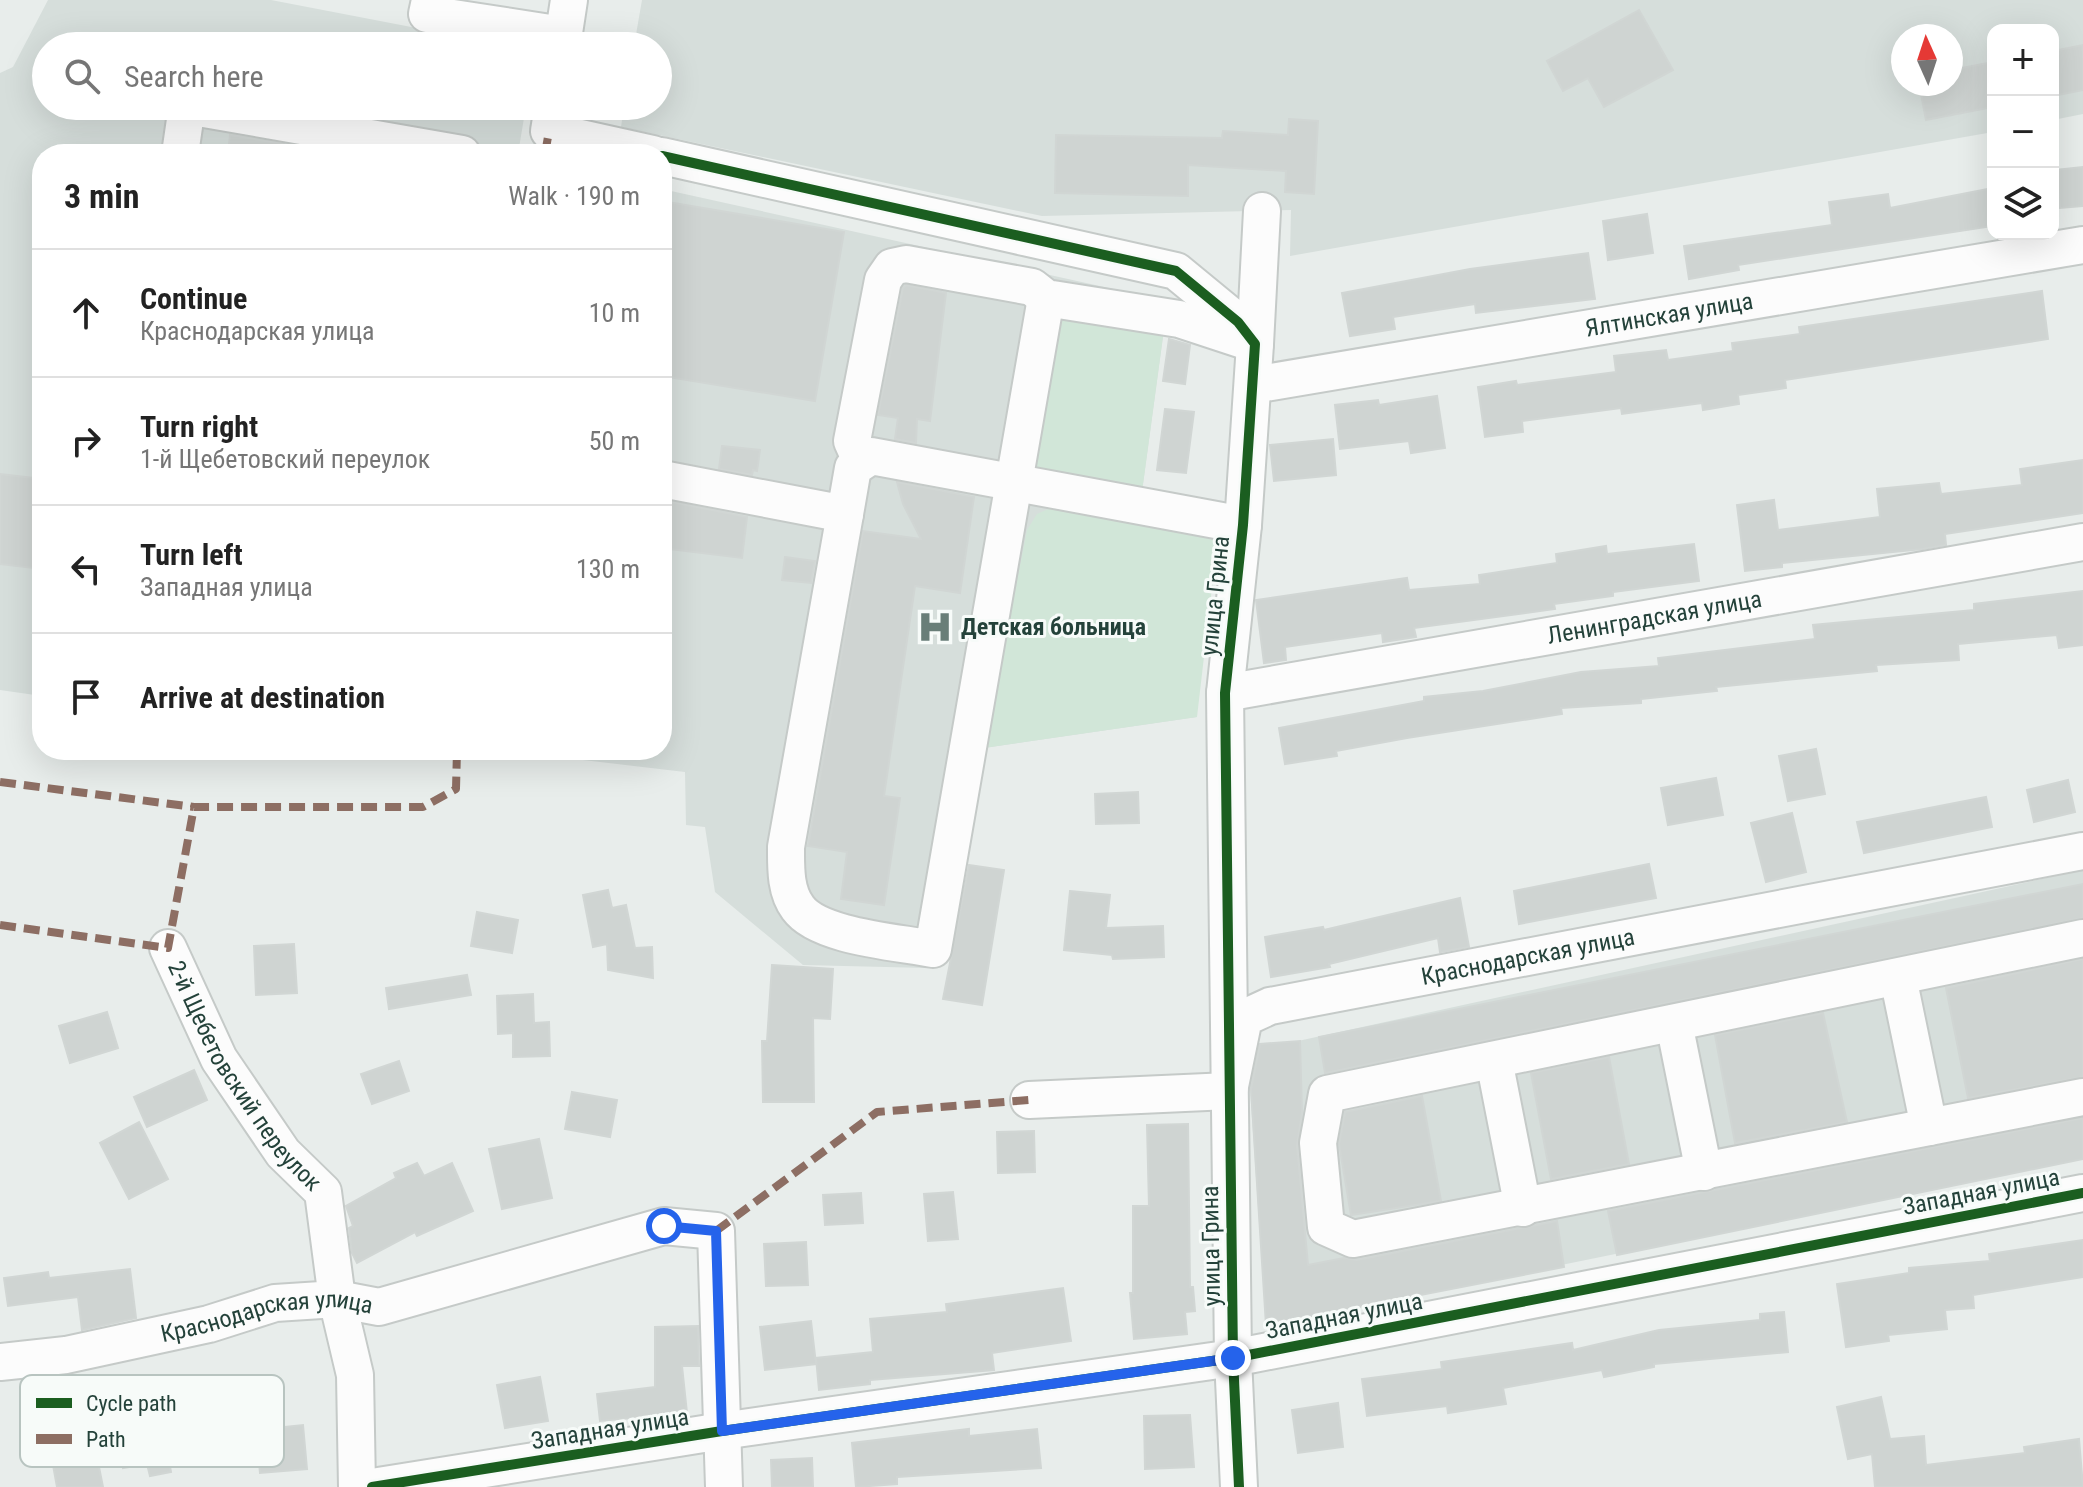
<!DOCTYPE html>
<html lang="en">
<head>
<meta charset="utf-8">
<style>
	:root { --surface:#fff; --page:#f6f6f6; --text:#222; --muted:#767676; --line:#e0e0e0 }
	body { margin:0; font-family:"Roboto Condensed",sans-serif; background:var(--page); color:var(--text) }
	.controls { position:absolute; right:24px; top:24px; display:grid; overflow:hidden; border-radius:16px; box-shadow:0 8px 32px #0002 }
	.controls button { width:72px; height:72px; display:grid; place-items:center; padding:0; border:0; border-bottom:2px solid var(--line); background:var(--surface); color:var(--text); font:40px sans-serif }
	.compass { position:absolute; left:1891px; top:24px; width:72px; height:72px; border-radius:50%; background:var(--surface); box-shadow:0 8px 32px #0002; rotate:357deg }
	.stop { position:absolute; width:24px; height:24px; margin:-18px; border:6px solid #2563eb; border-radius:50%; background:#fff }
	.stop.end { background:#2563eb; border-color:#fff; box-shadow:0 2px 8px #0008 }
	.list { margin:0; padding:0; list-style:none }
	h2 { display:flex; justify-content:space-between; align-items:center; height:104px; margin:0; padding:0 32px; font-size:34px }
	h2 small { font-size:26px; font-weight:400; color:var(--muted) }
	.list li { display:grid; grid-template-columns:52px 1fr auto; gap:24px; align-items:center; box-sizing:border-box; height:128px; padding:0 32px; border-top:2px solid var(--line) }
	.list b { display:block; font-size:30px; white-space:nowrap }
	.list p { margin:0; font-size:26px; white-space:nowrap; color:var(--muted) }
	.list em { font-size:26px; font-style:normal; color:var(--muted) }
	.icon { flex:none; width:44px; height:44px; fill:none; stroke:currentColor; stroke-width:2; stroke-linecap:round; stroke-linejoin:round }
	.map { position:relative; flex:none; width:2083px; height:1487px; overflow:hidden }
	.search { position:absolute; background:var(--surface); box-shadow:0 8px 32px #0002; left:32px; top:32px; width:640px; height:88px; display:flex; align-items:center; gap:20px; box-sizing:border-box; padding:0 28px; border-radius:44px; color:var(--muted); font-size:30px }
	.panel { position:absolute; background:var(--surface); box-shadow:0 8px 32px #0002; left:32px; top:144px; width:640px; height:616px; border-radius:32px }
	.map>svg:first-child { display:block }
</style>
</head>
<body>
<div class="map">
<svg width="2083" height="1487" viewBox="0 0 2083 1487">
	<rect width="100%" height="100%" fill="#e8edeb"/>
	<g fill="#d6dedb" fill-rule="evenodd">
		<path d="M 48,0 L 271,0 L 510,46 L 46,46 L 46,106 L 526,106 L 518,154 L 42,154 L 42,696 L 0,690 L 0,73 L 13,67 Z"/>
		<path d="M 642,0 L 2083,0 L 2083,114 L 2053,120 L 2053,30 L 1993,30 L 1993,132 L 1290,256 L 1291,210 L 1042,216 L 621,127 L 624,106 L 658,106 L 658,46 L 634,46 ZM 1903,36 L 1951,36 L 1951,84 L 1903,84 Z"/>
		<path d="M 662,189 L 1181,304 L 1164,329 L 1142,491 L 1197,717 L 984,748 L 940,959 L 927,968 L 803,965 L 715,892 L 705,827 L 686,825 L 685,772 L 498,750 L 662,750 Z"/>
		<path d="M 2083,870 L 2083,1159 L 1266,1325 L 1247,1045 L 1298,1041 Z"/>
	</g>
	<g fill="#d1e6d8">
		<path d="M 1069,317 L 1164,329 L 1142,492 L 1039,471 L 1031,459 L 1056,322 Z"/>
		<path d="M 1055,506 L 1218,536 L 1197,717 L 984,748 L 1027,530 L 1037,514 Z"/>
	</g>
	<g fill="#cfd4d2" stroke="#d1d6d4" stroke-width="2">
		<path d="M 1639,10 L 1673,70 L 1604,107 L 1588,78 L 1563,91 L 1547,61 Z"/>
		<path d="M 2083,45 L 2083,90 L 2053,96 L 2053,51 Z"/>
		<path d="M 1993,62 L 1993,107 L 1926,120 L 1919,84 L 1951,84 L 1951,70 Z"/>
		<path d="M 1289,119 L 1318,121 L 1314,194 L 1285,192 L 1286,171 L 1188,165 L 1188,196 L 1055,193 L 1056,135 L 1222,138 L 1223,131 L 1288,135 Z"/>
		<path d="M 230,135 L 284,144 L 283,154 L 228,154 Z"/>
		<path d="M 2083,167 L 2083,206 L 2060,208 L 2056,170 Z"/>
		<path d="M 1993,188 L 1993,226 L 1738,265 L 1739,270 L 1689,279 L 1684,246 L 1832,225 L 1829,202 L 1888,194 L 1890,208 Z"/>
		<path d="M 662,201 L 844,232 L 815,401 L 662,376 Z"/>
		<path d="M 1647,214 L 1653,253 L 1608,260 L 1603,221 Z"/>
		<path d="M 1588,253 L 1595,299 L 1476,313 L 1475,304 L 1393,317 L 1395,329 L 1350,336 L 1342,293 L 1470,269 Z"/>
		<path d="M 906,285 L 946,293 L 930,421 L 917,419 L 916,443 L 895,439 L 898,418 L 878,415 L 903,288 Z"/>
		<path d="M 2042,291 L 2048,339 L 1785,380 L 1786,388 L 1738,395 L 1739,404 L 1703,410 L 1702,403 L 1622,414 L 1621,408 L 1522,421 L 1523,432 L 1485,437 L 1478,387 L 1516,381 L 1517,385 L 1616,372 L 1614,356 L 1666,350 L 1668,360 L 1733,351 L 1732,343 L 1800,334 L 1799,327 Z"/>
		<path d="M 1169,339 L 1190,345 L 1185,384 L 1163,381 Z"/>
		<path d="M 1437,396 L 1445,448 L 1411,453 L 1409,441 L 1340,449 L 1335,405 L 1378,400 L 1379,405 Z"/>
		<path d="M 1165,409 L 1194,412 L 1186,473 L 1157,470 Z"/>
		<path d="M 1333,439 L 1336,475 L 1274,481 L 1270,445 Z"/>
		<path d="M 722,446 L 760,450 L 757,471 L 753,470 L 752,475 L 719,469 Z"/>
		<path d="M 2083,460 L 2083,513 L 1945,534 L 1946,545 L 1923,549 L 1782,563 L 1782,567 L 1745,571 L 1737,505 L 1774,500 L 1778,530 L 1880,517 L 1877,489 L 1939,483 L 1941,494 L 2022,485 L 2020,469 Z"/>
		<path d="M 0,474 L 42,479 L 33,568 L 0,564 Z"/>
		<path d="M 897,482 L 974,497 L 960,593 L 915,586 L 884,796 L 900,798 L 884,905 L 841,899 L 847,852 L 808,846 L 863,531 L 921,539 L 903,504 Z"/>
		<path d="M 662,500 L 747,517 L 742,558 L 662,548 Z"/>
		<path d="M 1694,544 L 1699,581 L 1613,592 L 1613,596 L 1554,604 L 1555,609 L 1414,628 L 1416,637 L 1383,642 L 1382,633 L 1285,647 L 1286,660 L 1264,663 L 1256,600 L 1407,578 L 1409,590 L 1480,584 L 1479,575 L 1557,563 L 1556,554 L 1606,546 L 1607,554 Z"/>
		<path d="M 785,557 L 815,561 L 811,583 L 782,580 Z"/>
		<path d="M 2083,591 L 2083,645 L 2059,648 L 2057,635 L 1958,644 L 1959,660 L 1876,665 L 1877,671 L 1716,687 L 1717,691 L 1641,699 L 1641,703 L 1561,708 L 1562,714 L 1407,738 L 1336,751 L 1337,756 L 1285,764 L 1279,728 L 1424,701 L 1424,697 L 1483,691 L 1581,672 L 1659,666 L 1658,658 L 1815,639 L 1813,625 L 1974,610 L 1974,604 Z"/>
		<path d="M 1816,749 L 1825,794 L 1788,801 L 1779,756 Z"/>
		<path d="M 1716,778 L 1723,815 L 1668,825 L 1661,788 Z"/>
		<path d="M 2068,780 L 2075,812 L 2034,822 L 2027,790 Z"/>
		<path d="M 1138,792 L 1139,823 L 1096,824 L 1095,794 Z"/>
		<path d="M 1986,797 L 1992,827 L 1864,853 L 1857,822 Z"/>
		<path d="M 1792,813 L 1806,872 L 1766,882 L 1751,823 Z"/>
		<path d="M 1649,864 L 1656,898 L 1519,924 L 1514,891 Z"/>
		<path d="M 969,865 L 1004,870 L 982,1005 L 943,999 Z"/>
		<path d="M 2083,884 L 2083,918 L 1325,1073 L 1319,1037 Z"/>
		<path d="M 608,890 L 612,908 L 626,905 L 635,948 L 652,947 L 653,978 L 608,970 L 607,944 L 593,947 L 583,895 Z"/>
		<path d="M 1070,891 L 1110,895 L 1106,928 L 1163,926 L 1164,957 L 1113,959 L 1112,955 L 1064,950 Z"/>
		<path d="M 1460,898 L 1469,947 L 1440,952 L 1438,938 L 1329,964 L 1330,967 L 1271,977 L 1265,937 L 1323,927 L 1324,930 Z"/>
		<path d="M 477,912 L 518,920 L 512,953 L 471,946 Z"/>
		<path d="M 294,944 L 297,993 L 256,995 L 254,946 Z"/>
		<path d="M 2083,959 L 2083,1077 L 1968,1098 L 1946,988 Z"/>
		<path d="M 772,965 L 833,969 L 830,1019 L 813,1018 L 814,1102 L 763,1102 L 762,1041 L 767,1041 Z"/>
		<path d="M 467,975 L 471,995 L 389,1009 L 386,988 Z"/>
		<path d="M 533,994 L 534,1023 L 549,1022 L 550,1056 L 513,1057 L 513,1033 L 498,1034 L 497,996 Z"/>
		<path d="M 107,1012 L 118,1048 L 70,1063 L 59,1026 Z"/>
		<path d="M 1823,1013 L 1847,1122 L 1735,1143 L 1715,1035 Z"/>
		<path d="M 1300,1041 L 1302,1113 L 1297,1145 L 1308,1265 L 1344,1258 L 1357,1260 L 1557,1221 L 1564,1267 L 1266,1325 L 1251,1089 L 1260,1044 Z"/>
		<path d="M 1609,1057 L 1629,1164 L 1551,1179 L 1531,1073 Z"/>
		<path d="M 399,1061 L 409,1091 L 372,1104 L 361,1074 Z"/>
		<path d="M 194,1070 L 207,1100 L 147,1127 L 134,1097 Z"/>
		<path d="M 572,1092 L 617,1100 L 610,1137 L 565,1129 Z"/>
		<path d="M 1422,1096 L 1441,1201 L 1351,1215 L 1339,1144 L 1345,1112 Z"/>
		<path d="M 2083,1118 L 2083,1159 L 1617,1255 L 1608,1211 Z"/>
		<path d="M 139,1122 L 168,1179 L 129,1199 L 100,1143 Z"/>
		<path d="M 1188,1124 L 1190,1287 L 1193,1287 L 1195,1311 L 1185,1312 L 1187,1334 L 1134,1339 L 1130,1293 L 1133,1293 L 1133,1206 L 1149,1206 L 1147,1125 Z"/>
		<path d="M 1034,1131 L 1035,1172 L 998,1173 L 997,1132 Z"/>
		<path d="M 539,1139 L 552,1198 L 502,1209 L 489,1149 Z"/>
		<path d="M 417,1163 L 424,1176 L 452,1163 L 473,1211 L 417,1236 L 415,1232 L 357,1263 L 352,1253 L 349,1228 L 353,1226 L 346,1206 L 396,1178 L 394,1173 Z"/>
		<path d="M 953,1192 L 958,1239 L 928,1241 L 924,1194 Z"/>
		<path d="M 861,1193 L 863,1223 L 825,1225 L 823,1195 Z"/>
		<path d="M 2083,1240 L 2083,1277 L 1973,1295 L 1974,1308 L 1945,1310 L 1947,1329 L 1888,1335 L 1889,1341 L 1846,1347 L 1837,1284 L 1909,1273 L 1909,1268 L 1990,1261 L 1989,1254 Z"/>
		<path d="M 806,1242 L 808,1285 L 766,1286 L 764,1244 Z"/>
		<path d="M 130,1269 L 136,1318 L 82,1330 L 78,1297 L 8,1306 L 4,1278 L 48,1272 L 49,1278 Z"/>
		<path d="M 1063,1288 L 1071,1341 L 992,1353 L 994,1370 L 870,1380 L 870,1384 L 819,1390 L 816,1358 L 873,1352 L 870,1319 L 947,1312 L 946,1304 Z"/>
		<path d="M 1784,1312 L 1788,1352 L 1654,1364 L 1654,1367 L 1604,1377 L 1602,1370 L 1503,1388 L 1506,1404 L 1448,1413 L 1447,1406 L 1367,1416 L 1362,1379 L 1442,1369 L 1441,1362 L 1572,1343 L 1573,1350 L 1659,1330 L 1760,1320 L 1760,1314 Z"/>
		<path d="M 811,1321 L 816,1364 L 765,1370 L 760,1327 Z"/>
		<path d="M 698,1326 L 699,1366 L 682,1366 L 687,1413 L 600,1421 L 597,1394 L 655,1387 L 655,1327 Z"/>
		<path d="M 540,1377 L 548,1421 L 505,1428 L 497,1385 Z"/>
		<path d="M 1881,1397 L 1890,1439 L 1924,1436 L 1926,1465 L 2025,1453 L 2024,1447 L 2079,1439 L 2083,1487 L 1875,1487 L 1872,1454 L 1848,1459 L 1837,1407 Z"/>
		<path d="M 1338,1403 L 1343,1447 L 1298,1453 L 1292,1410 Z"/>
		<path d="M 1190,1415 L 1194,1467 L 1145,1469 L 1144,1416 Z"/>
		<path d="M 303,1425 L 307,1469 L 260,1473 L 256,1430 Z"/>
		<path d="M 969,1429 L 969,1436 L 1037,1429 L 1041,1468 L 897,1477 L 897,1484 L 856,1487 L 852,1443 Z"/>
		<path d="M 164,1434 L 171,1472 L 150,1476 L 147,1464 L 123,1468 L 118,1443 Z"/>
		<path d="M 97,1457 L 103,1487 L 57,1487 L 53,1465 Z"/>
		<path d="M 812,1458 L 813,1487 L 772,1487 L 771,1460 Z"/>
	</g>
	<g fill="none" stroke-linecap="round" stroke-linejoin="round">
		<g stroke="#c5cac8" stroke-width="40">
			<g id="minor">
				<path d="M 430,0 L 427,14 L 563,35"/>
				<path d="M 562,46 L 569,0"/>
				<path d="M 553,106 L 549,131 L 653,154"/>
				<path d="M 180,154 L 187,106 L 462,154"/>
				<path d="M 662,156 L 1176,271 L 1238,322 L 1255,344 L 1243,525 L 1225,693 L 1233,1358 L 1239,1487"/>
				<path id="s1" d="M 1253,385 L 2083,245"/>
				<path d="M 861,461 L 852,441 L 883,280 L 892,267 L 906,264 L 1032,287 L 1046,298 L 1179,319 L 1255,344 L 1262,211"/>
				<path d="M 662,479 L 845,514 L 853,468 L 871,456 L 1243,525"/>
				<path d="M 845,514 L 786,847 C 786,867 785,891 798,908 C 819,937 898,942 933,949 L 1046,298"/>
				<path id="s2" d="M 1225,693 L 2083,542"/>
				<path id="s3" d="M 168,948 L 219,1059 L 283,1153 L 323,1192 L 337,1299 L 355,1375 L 357,1487"/>
				<path d="M 1898,977 L 1929,1127 L 1353,1239 L 1326,1227 L 1318,1143 L 1327,1094 L 2083,938"/>
				<path d="M 1674,1023 L 1704,1172"/>
				<path d="M 1494,1060 L 1523,1208"/>
				<path id="s4" d="M 1029,1100 L 1229,1091 L 1244,1018 L 1270,1006 L 2083,851"/>
				<path d="M 1929,1127 L 2083,1097"/>
				<path id="s5" d="M 0,1362 L 66,1355 L 209,1324 L 275,1303 L 337,1299 L 379,1307 L 664,1226 L 716,1231 L 724,1487"/>
				<path d="M 372,1487 L 722,1431 L 1233,1358 L 2083,1193"/>
			</g>
		</g>
		<use href="#minor" stroke="#fcfcfc" stroke-width="36"/>
		<g stroke="#8d6e63" stroke-width="8" stroke-dasharray="16 8" stroke-linecap="butt">
			<path d="M 545,154 L 549,131"/>
			<path d="M 0,782 L 194,807"/>
			<path d="M 0,925 L 168,948 L 194,807 L 423,807 L 456,789 L 457,750"/>
			<path d="M 716,1231 L 877,1112 L 1029,1100"/>
		</g>
		<g stroke="#f7fbf9" stroke-width="15">
			<g id="cycleway">
				<path d="M 662,156 L 1176,271 L 1238,322 L 1255,344 L 1243,525 L 1225,693 L 1233,1358 L 1239,1487"/>
				<path d="M 372,1487 L 722,1431 L 1233,1358 L 2083,1193"/>
			</g>
		</g>
		<use href="#cycleway" stroke="#1b5e20" stroke-width="10"/>
	</g>
	<g fill="none" stroke-linecap="round" stroke-linejoin="round">
		<path stroke="#2563eb" stroke-width="10" d="M 664,1226 L 716,1231 L 722,1431 L 1233,1358"/>
	</g>
	<defs>
		<g id="hospital-bare" transform="scale(2.76)"><path d="M-5-5h3v3.5h4V-5h3V5h-3V1.5h-4V5h-3Z" fill="#697e78" stroke="#f7fbf9" stroke-width="2.5" paint-order="stroke"/></g>
	</defs>
	<g fill-rule="evenodd">
		<use href="#hospital-bare" x="935" y="627"/>
	</g>
	<g text-anchor="middle" dominant-baseline="central" stroke-width="6" stroke-linejoin="round" paint-order="stroke">
		<g font-size="24" fill="#24423a" stroke="#f7fbf9">
			<text stroke="none"><textPath href="#s1" startOffset="422">Ялтинская улица</textPath></text>
			<text transform="translate(1215 596) rotate(-84)">улица Грина</text>
			<text stroke="none"><textPath href="#s2" startOffset="436">Ленинградская улица</textPath></text>
			<text stroke="none"><textPath href="#s4" startOffset="566">Краснодарская улица</textPath></text>
			<text stroke="none"><textPath href="#s3" startOffset="150">2-й Щебетовский переулок</textPath></text>
			<text transform="translate(1981 1192) rotate(-11)">Западная улица</text>
			<text transform="translate(1211 1246) rotate(-91)">улица Грина</text>
			<text transform="translate(1344 1316) rotate(-11)">Западная улица</text>
			<text stroke="none"><textPath href="#s5" startOffset="272">Краснодарская улица</textPath></text>
			<text transform="translate(610 1429) rotate(-9)">Западная улица</text>
		</g>
		<g font-size="24" font-weight="bold" fill="#24423a" stroke="#f7fbf9" text-anchor="start">
			<text x="961" y="627">Детская больница</text>
		</g>
	</g>
	<rect x="20" y="1375" width="264" height="92" rx="12" fill="#f7fbf9" stroke="#b8c4c0" stroke-width="2"/>
	<rect x="36" y="1398" width="36" height="10" fill="#1b5e20"/>
	<rect x="36" y="1434" width="36" height="10" fill="#8d6e63"/>
	<g font-size="22" fill="#24423a">
		<text x="86" y="1411">Cycle path</text>
		<text x="86" y="1447">Path</text>
	</g>
</svg>
<div class="controls">
<button>+</button>
<button>−</button>
<button><svg class="icon" aria-label="layers" viewBox="0 0 24 24"><path d="M12 4l9 5-9 5-9-5zM3 14l9 5 9-5"/></svg></button>
</div>
<svg class="compass" viewBox="-18 -18 36 36"><path d="M0-13l5 13h-10z" fill="#e53935"/><path d="M0 13l5-13h-10z" fill="#767676"/></svg>
<div class="stop" style="left:664px;top:1226px"></div>
<div class="stop end" style="left:1233px;top:1358px"></div>
<div class="search"><svg class="icon" aria-label="search" viewBox="0 0 24 24"><circle cx="10" cy="10" r="6"/><path d="M15 15l6 6"/></svg>Search here</div>
<section class="panel">
<h2>3 min<small>Walk · 190 m</small></h2>
<ul class="list">
<li><svg class="icon" aria-label="ahead" viewBox="0 0 24 24"><path d="M12 20V5M6 11l6-6 6 6"/></svg><div><b>Continue</b><p>Краснодарская улица</p></div><em>10 m</em></li>
<li><svg class="icon" aria-label="right" viewBox="0 0 24 24"><path d="M7 20v-9h11M14 6l5 5-5 5"/></svg><div><b>Turn right</b><p>1-й Щебетовский переулок</p></div><em>50 m</em></li>
<li><svg class="icon" aria-label="left" viewBox="0 0 24 24"><path d="M17 20v-9H6M10 6l-5 5 5 5"/></svg><div><b>Turn left</b><p>Западная улица</p></div><em>130 m</em></li>
<li><svg class="icon" aria-label="arrive" viewBox="0 0 24 24"><path d="M6 21V4h12l-3 4 3 4H6"/></svg><div><b>Arrive at destination</b></div></li>
</ul>
</section>
</div>
</body>
</html>
